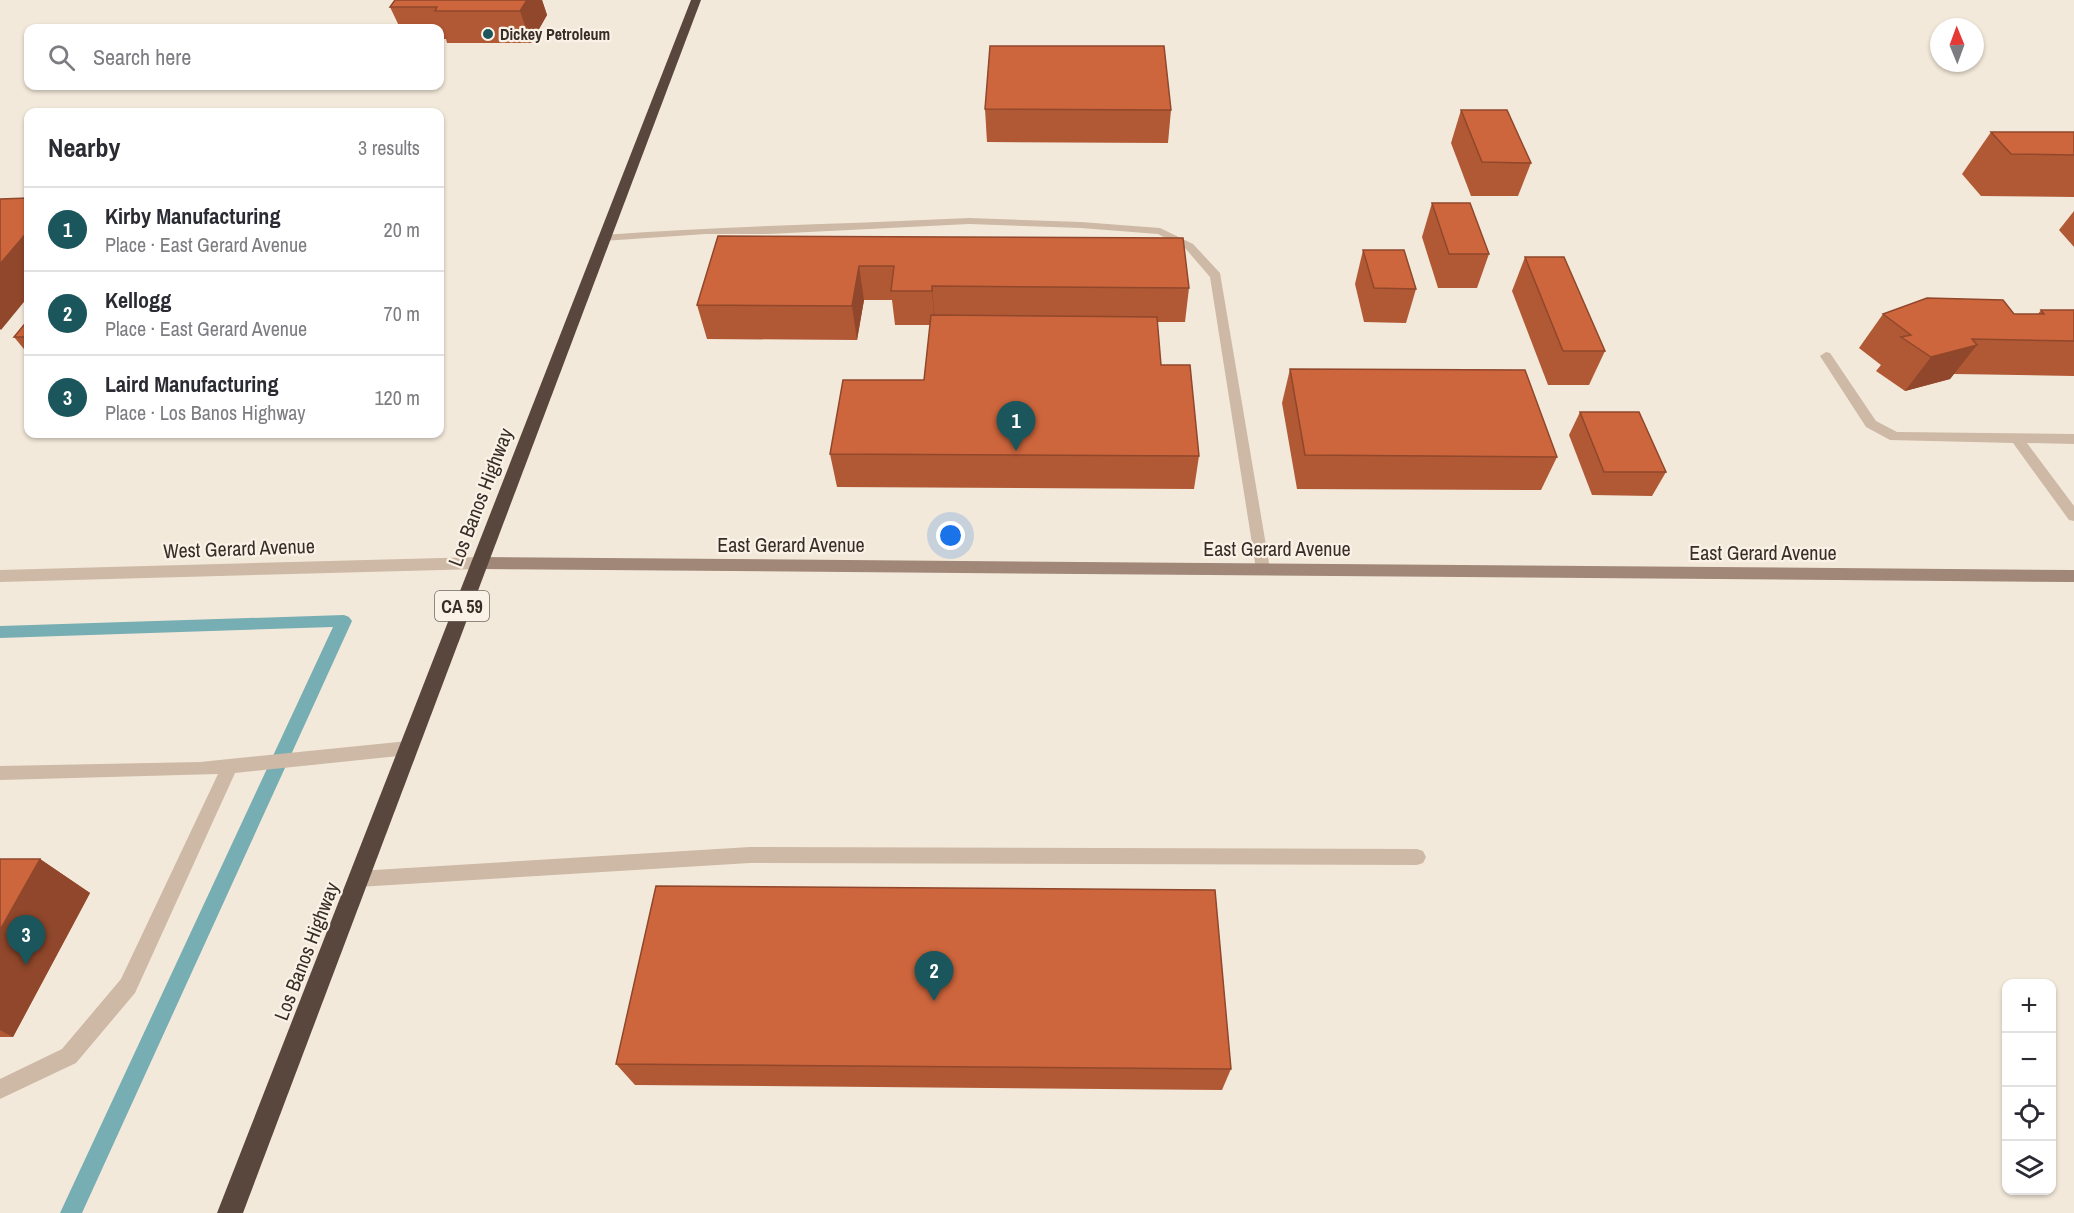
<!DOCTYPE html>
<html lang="en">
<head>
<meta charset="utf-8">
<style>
	:root { --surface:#fff; --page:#f2f2f3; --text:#2b2b33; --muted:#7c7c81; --line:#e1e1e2; --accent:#1a565c }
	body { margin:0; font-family:"Archivo Narrow",sans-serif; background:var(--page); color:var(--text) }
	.controls { position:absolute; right:18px; bottom:18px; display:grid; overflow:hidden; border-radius:12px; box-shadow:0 2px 4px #0004 }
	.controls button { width:54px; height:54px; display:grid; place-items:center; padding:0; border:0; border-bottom:2px solid var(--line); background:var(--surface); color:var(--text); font:30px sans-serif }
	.compass { position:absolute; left:1930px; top:18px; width:54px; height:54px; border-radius:50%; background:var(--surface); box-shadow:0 2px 4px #0004; rotate:359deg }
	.you { position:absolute; left:951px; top:536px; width:21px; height:21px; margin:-15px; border:4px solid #fff; border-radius:50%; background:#1a73e8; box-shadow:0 0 0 9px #1a73e833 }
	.badge { display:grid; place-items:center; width:39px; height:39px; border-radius:50%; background:var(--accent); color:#fff; font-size:20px; font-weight:700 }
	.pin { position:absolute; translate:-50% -50px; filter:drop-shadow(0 2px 3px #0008) }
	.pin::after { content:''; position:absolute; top:32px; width:21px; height:18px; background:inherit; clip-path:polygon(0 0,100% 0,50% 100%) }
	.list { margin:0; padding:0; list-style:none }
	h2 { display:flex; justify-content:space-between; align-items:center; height:78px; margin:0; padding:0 24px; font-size:26px }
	h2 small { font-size:20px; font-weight:400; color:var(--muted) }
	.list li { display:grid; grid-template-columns:39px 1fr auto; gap:18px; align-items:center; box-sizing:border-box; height:84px; padding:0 24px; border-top:2px solid var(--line) }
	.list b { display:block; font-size:22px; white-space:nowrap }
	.list p { margin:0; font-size:20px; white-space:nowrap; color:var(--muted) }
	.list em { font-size:20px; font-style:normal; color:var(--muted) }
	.icon { flex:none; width:33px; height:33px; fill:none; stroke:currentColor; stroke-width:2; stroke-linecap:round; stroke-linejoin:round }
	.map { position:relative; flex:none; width:2074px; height:1213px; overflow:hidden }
	.search { position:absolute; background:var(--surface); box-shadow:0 2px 4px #0004; left:24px; top:24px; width:420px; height:66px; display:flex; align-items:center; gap:15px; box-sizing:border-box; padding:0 21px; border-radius:12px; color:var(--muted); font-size:22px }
	.panel { position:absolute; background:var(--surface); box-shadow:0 2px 4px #0004; left:24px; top:108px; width:420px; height:330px; border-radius:12px }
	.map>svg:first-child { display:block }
</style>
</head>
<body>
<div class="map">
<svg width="2074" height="1213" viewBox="0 0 2074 1213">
	<rect width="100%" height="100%" fill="#f3e9da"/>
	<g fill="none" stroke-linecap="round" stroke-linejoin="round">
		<path fill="#77aeb3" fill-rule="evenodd" d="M 344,615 L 349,617 L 352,621 L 82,1213 L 60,1213 L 333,627 L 0,638 L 0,626 Z"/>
		<g fill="#cdb9a5" fill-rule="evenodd">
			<path d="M 969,218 L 1081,222 L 1160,228 L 1193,244 L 1220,273 L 1270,569 L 1268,573 L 1258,573 L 1256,569 L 1210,277 L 1185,248 L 1158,234 L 1081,228 L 969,224 L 769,234 L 706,234 L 603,241 L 597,238 L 603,235 C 725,226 847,224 969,218 Z"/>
			<path d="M 1826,352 L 1830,353 L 1876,421 L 1897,432 L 2074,434 L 2074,444 L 2027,443 L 2074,506 L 2074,521 L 2069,520 L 2013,443 L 1890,440 L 1866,427 L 1820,356 Z"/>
			<path d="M 408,741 L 414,743 L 416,748 L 414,753 L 408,755 L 235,773 L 135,993 L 76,1063 L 0,1099 L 0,1079 L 62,1049 L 121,979 L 218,774 L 0,780 L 0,766 L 200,762 Z"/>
			<path d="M 750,847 L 1417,849 L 1423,851 L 1426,857 L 1423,863 L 1417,865 L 750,863 L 358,887 L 352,885 L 349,879 L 352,873 L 358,871 Z"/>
		</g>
		<path fill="#cdb9a5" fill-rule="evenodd" d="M 479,557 L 484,559 L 486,563 L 484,567 L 479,569 L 0,582 L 0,570 Z"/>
		<path fill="#a08777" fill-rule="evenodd" d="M 479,557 L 2074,570 L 2074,582 L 479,569 L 474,567 L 472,563 L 474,559 Z"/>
		<path fill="#59473d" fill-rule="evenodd" d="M 691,0 L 701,0 L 243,1213 L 217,1213 Z"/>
	</g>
	<g fill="#b15834">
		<path d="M 542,0 L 547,15 L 531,43 L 447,43 L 446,39 L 440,39 L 440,28 L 400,28 L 390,7 Z"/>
		<path d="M 985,109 L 1171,110 L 1168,143 L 987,142 Z"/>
		<path d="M 1461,110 L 1531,163 L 1518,196 L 1471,196 L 1451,143 Z"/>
		<path d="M 1991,132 L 2074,132 L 2074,197 L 1981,196 L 1962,174 Z"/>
		<path d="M 1432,203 L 1489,254 L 1477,288 L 1438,288 L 1422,237 Z"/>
		<path d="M 2074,211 L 2074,247 L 2059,230 Z"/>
		<path d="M 718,236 L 1189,288 L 1185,322 L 1157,322 L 1161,365 L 1199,456 L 1194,489 L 837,487 L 830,454 L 924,380 L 930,325 L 895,325 L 892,300 L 864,300 L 857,340 L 707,339 L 697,305 Z"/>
		<path d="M 1363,250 L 1416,289 L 1406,323 L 1364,322 L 1355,284 Z"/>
		<path d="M 1525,257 L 1605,351 L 1589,385 L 1548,385 L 1512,291 Z"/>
		<path d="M 2041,310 L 2074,310 L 2074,376 L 1954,374 L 1950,379 L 1905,391 L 1876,371 L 1881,365 L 1859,348 L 1883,314 L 2038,314 Z"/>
		<path d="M 28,320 L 28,354 L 14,337 Z"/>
		<path d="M 1290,369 L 1557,457 L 1541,490 L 1297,489 L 1282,403 Z"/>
		<path d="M 1580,412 L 1666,472 L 1652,496 L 1592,495 L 1569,435 Z"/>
		<path d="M 0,859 L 40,859 L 90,893 L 13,1037 L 0,1037 Z"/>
		<path d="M 616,1064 L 1231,1069 L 1222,1090 L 635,1085 Z"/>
	</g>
	<g fill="#90472b">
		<path d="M 527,0 L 542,0 L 547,15 L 531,43 L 520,11 Z"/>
		<path d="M 28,231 L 28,297 L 1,330 L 0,329 L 0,264 Z"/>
		<path d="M 859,266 L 864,300 L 857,340 L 852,306 Z"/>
		<path d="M 932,286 L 935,320 L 935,325 L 932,291 Z"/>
		<path d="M 1977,345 L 1950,379 L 1905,391 L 1931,357 Z"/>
		<path d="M 40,859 L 90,893 L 13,1037 L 0,1030 L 0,930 Z"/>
	</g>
	<g fill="#ce663d" stroke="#90472b" stroke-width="1.5">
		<path d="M 395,0 L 527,0 L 520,11 L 435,11 L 437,7 L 390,7 Z"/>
		<path d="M 990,46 L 1164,46 L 1171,110 L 985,109 Z"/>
		<path d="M 1461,110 L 1507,110 L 1531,163 L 1482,162 Z"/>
		<path d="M 1991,132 L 2074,132 L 2074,155 L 2011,154 Z"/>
		<path d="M 28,198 L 28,231 L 0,264 L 0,199 Z"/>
		<path d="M 1432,203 L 1470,203 L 1489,254 L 1449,254 Z"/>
		<path d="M 718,236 L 1183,238 L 1189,288 L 932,286 L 932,291 L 891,291 L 894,266 L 859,266 L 852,306 L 697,305 Z"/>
		<path d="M 1363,250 L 1404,250 L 1416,289 L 1374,288 Z"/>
		<path d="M 1525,257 L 1564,257 L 1605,351 L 1563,351 Z"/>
		<path d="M 1927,298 L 2003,300 L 2014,314 L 2044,314 L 2041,310 L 2074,310 L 2074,341 L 1972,339 L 1977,345 L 1931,357 L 1901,337 L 1911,335 L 1883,314 Z"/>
		<path d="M 931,315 L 1157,317 L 1161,365 L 1190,365 L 1199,456 L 830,454 L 843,380 L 924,380 Z"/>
		<path d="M 28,320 L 28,337 L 14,337 Z"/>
		<path d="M 1290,369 L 1525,370 L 1557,457 L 1305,455 Z"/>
		<path d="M 1580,412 L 1639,412 L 1666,472 L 1604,472 Z"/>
		<path d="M 0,859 L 40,859 L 0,930 Z"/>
		<path d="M 656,886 L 1215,890 L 1231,1069 L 616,1064 Z"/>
	</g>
	<circle fill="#1a565c" stroke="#fbf2e7" stroke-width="2" cx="488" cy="34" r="6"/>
	<g text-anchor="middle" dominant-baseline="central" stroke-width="4.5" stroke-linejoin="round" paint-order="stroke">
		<g font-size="16" font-weight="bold" fill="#382d27" stroke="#fbf2e7" text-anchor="start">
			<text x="500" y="34">Dickey Petroleum</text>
		</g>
		<rect fill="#fbf2e7" stroke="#726861" stroke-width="1.5" x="435" y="591" width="54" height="30" rx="4.5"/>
		<g font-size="18" font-weight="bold" fill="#382d27">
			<text x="462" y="606">CA 59</text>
		</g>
		<g font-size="20" fill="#382d27" stroke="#fbf2e7">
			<text transform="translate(480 497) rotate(-69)">Los Banos Highway</text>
			<text x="791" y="544">East Gerard Avenue</text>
			<text transform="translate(239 548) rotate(-2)">West Gerard Avenue</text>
			<text x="1277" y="548">East Gerard Avenue</text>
			<text x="1763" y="552">East Gerard Avenue</text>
			<text transform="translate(306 951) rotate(-69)">Los Banos Highway</text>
		</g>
	</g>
</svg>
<div class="controls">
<button>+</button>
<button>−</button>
<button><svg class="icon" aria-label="locate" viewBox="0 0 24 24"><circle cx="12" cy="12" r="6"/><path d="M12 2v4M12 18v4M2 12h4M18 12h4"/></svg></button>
<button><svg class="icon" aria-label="layers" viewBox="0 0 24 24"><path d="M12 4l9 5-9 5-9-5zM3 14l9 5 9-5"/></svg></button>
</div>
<svg class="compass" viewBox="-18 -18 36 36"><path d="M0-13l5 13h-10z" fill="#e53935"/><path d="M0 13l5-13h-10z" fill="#7c7c81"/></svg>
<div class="you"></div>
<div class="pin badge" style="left:1016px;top:451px">1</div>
<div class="pin badge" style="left:934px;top:1001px">2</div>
<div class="pin badge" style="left:26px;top:965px">3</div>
<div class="search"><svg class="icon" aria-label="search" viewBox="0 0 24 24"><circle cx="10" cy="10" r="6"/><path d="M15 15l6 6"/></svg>Search here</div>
<section class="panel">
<h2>Nearby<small>3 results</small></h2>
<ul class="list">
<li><span class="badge">1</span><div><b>Kirby Manufacturing</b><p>Place · East Gerard Avenue</p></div><em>20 m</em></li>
<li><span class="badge">2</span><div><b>Kellogg</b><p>Place · East Gerard Avenue</p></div><em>70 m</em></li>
<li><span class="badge">3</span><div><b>Laird Manufacturing</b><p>Place · Los Banos Highway</p></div><em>120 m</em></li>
</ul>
</section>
</div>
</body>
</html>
